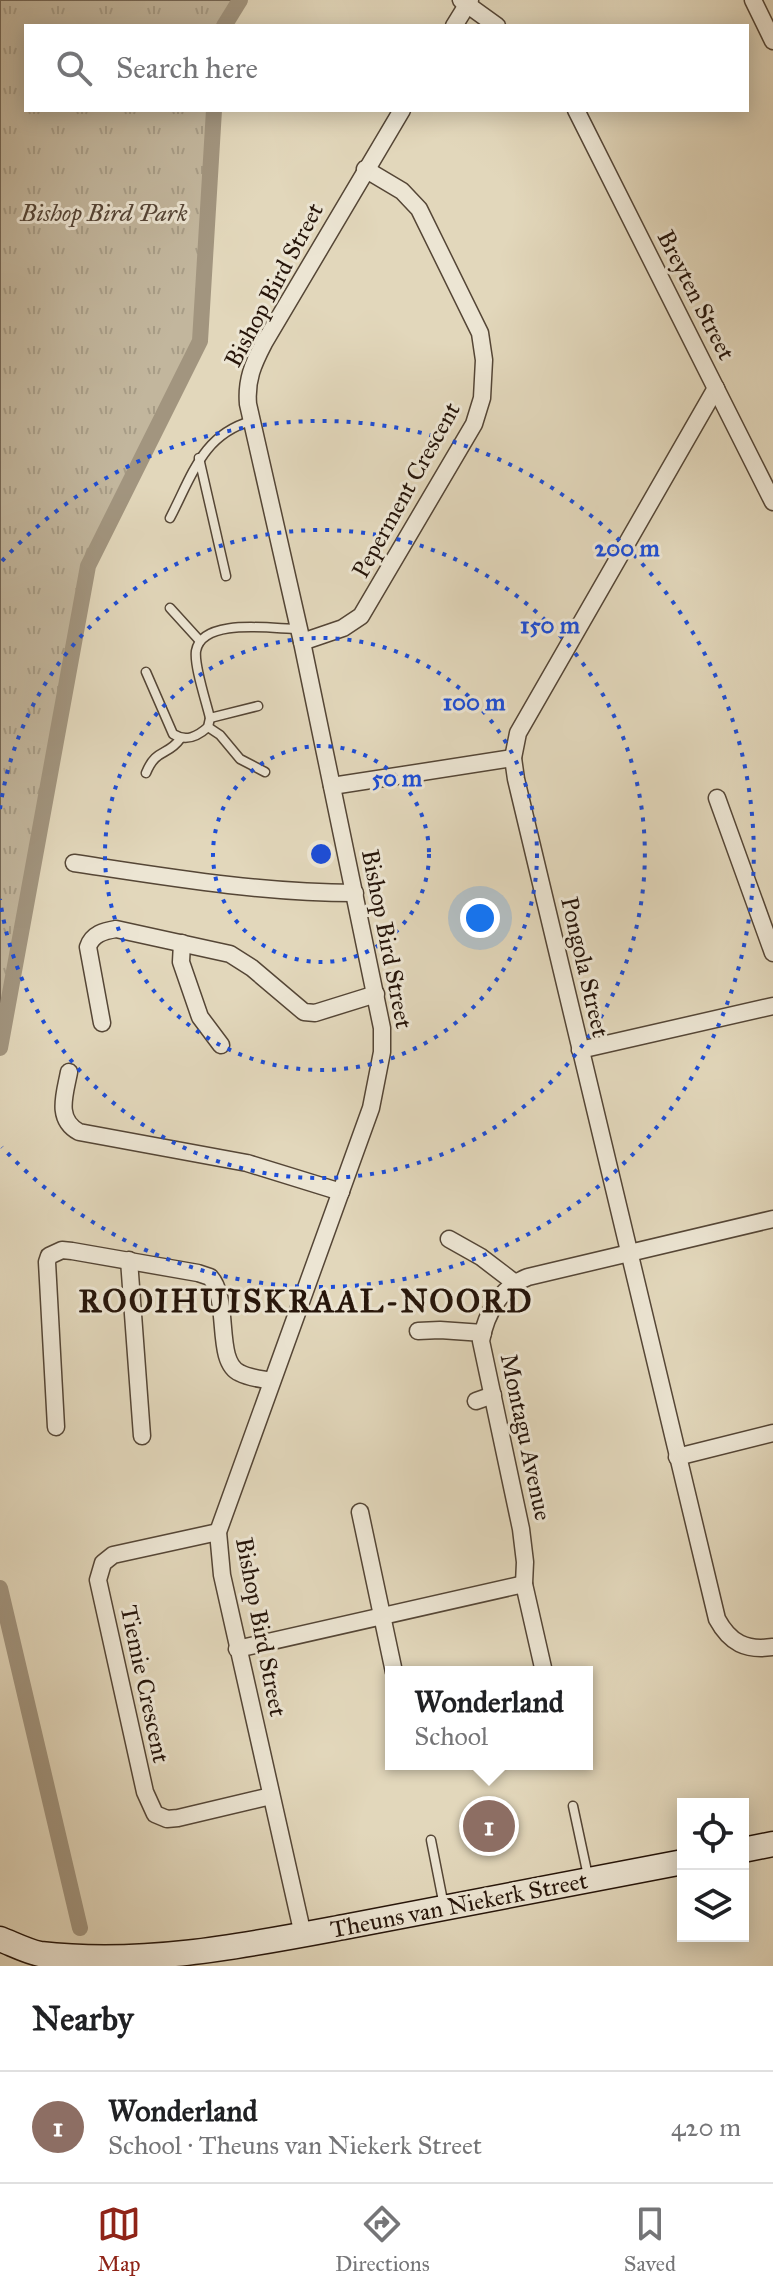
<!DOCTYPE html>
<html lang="en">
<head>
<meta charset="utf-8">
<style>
	:root { --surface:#fff; --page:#f6f6f6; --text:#202124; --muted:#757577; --line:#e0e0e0; --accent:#8f2418 }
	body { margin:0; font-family:"IM FELL Great Primer",serif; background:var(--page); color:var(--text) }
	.controls { position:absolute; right:24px; bottom:24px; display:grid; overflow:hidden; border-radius:0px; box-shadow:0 4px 20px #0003 }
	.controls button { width:72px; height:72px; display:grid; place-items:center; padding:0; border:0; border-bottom:2px solid var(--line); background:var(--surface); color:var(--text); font:40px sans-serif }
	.you { position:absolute; left:480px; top:918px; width:28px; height:28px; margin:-20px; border:6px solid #fff; border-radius:50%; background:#1a73e8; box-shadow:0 0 0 12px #1a73e833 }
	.badge { display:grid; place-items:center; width:52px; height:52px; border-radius:50%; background:var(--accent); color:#fff; font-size:26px; font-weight:700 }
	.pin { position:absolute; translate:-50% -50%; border:4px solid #fff; box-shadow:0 2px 8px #0006 }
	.popup { position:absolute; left:385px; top:1666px; width:208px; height:104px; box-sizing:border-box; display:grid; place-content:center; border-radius:0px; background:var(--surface); filter:drop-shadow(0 2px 6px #0005); font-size:26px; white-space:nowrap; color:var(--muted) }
	.popup b { font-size:30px; color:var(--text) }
	.popup::after { content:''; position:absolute; left:50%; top:100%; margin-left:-16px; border:16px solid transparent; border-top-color:var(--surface) }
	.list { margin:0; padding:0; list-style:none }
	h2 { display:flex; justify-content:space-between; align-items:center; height:104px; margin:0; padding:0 32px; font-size:34px }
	h2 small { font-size:26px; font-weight:400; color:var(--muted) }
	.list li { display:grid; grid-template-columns:52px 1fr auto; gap:24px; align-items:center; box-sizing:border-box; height:112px; padding:0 32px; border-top:2px solid var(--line) }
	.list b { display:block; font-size:30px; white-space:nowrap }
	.list p { margin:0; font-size:26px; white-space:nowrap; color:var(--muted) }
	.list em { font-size:26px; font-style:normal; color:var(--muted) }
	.icon { flex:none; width:44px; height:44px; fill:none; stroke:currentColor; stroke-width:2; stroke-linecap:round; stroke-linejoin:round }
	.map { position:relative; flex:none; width:773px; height:1966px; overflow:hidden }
	.search { position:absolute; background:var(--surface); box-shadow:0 4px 20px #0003; left:24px; right:24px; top:24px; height:88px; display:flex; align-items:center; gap:20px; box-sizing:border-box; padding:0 28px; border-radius:0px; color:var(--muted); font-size:30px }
	.sheet { height:216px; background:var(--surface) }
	nav { display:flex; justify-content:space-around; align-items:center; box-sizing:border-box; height:112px; border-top:2px solid var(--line); background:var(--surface); font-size:22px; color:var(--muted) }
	nav a { display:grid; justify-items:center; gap:4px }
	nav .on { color:var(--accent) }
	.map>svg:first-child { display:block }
</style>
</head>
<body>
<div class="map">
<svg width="773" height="1966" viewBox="0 0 773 1966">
	<defs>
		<pattern id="park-tufts" width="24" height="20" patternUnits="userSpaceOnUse" patternTransform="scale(2)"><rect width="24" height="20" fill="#c2b69d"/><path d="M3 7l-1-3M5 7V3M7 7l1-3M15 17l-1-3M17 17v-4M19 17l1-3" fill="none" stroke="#a79c86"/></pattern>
	</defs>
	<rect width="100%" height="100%" fill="#e2d7bb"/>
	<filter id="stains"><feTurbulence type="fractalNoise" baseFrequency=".0025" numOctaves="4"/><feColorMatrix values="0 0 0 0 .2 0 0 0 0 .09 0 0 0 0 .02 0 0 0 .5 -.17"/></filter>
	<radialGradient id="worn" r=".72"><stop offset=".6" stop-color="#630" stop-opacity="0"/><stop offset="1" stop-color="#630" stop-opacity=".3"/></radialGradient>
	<path fill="url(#park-tufts)" stroke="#746654" stroke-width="2" d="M 0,0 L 240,0 L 224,26 L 26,26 L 26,110 L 214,110 L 200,341 L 88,566 L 0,1048 Z"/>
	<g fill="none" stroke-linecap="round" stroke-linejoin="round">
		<g stroke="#a2957f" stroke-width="16">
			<path d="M 224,26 L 240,0"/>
			<path d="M 0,1048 L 88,566 L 200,341 L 214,110"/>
			<path d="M 0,1588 L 80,1928"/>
		</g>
		<g stroke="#554636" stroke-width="11">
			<g id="lane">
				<path d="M 199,458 L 226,576"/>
				<path d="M 170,518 C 192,476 202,435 251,421"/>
				<path d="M 170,608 L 200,641"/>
				<path d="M 146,672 L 173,734 C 186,742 197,737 208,727 L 210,718 C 206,701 194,666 196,651 C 202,617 273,629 298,629"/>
				<path d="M 210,718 L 258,706"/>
				<path d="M 208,727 L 220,735 L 240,759 L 265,772"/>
				<path d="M 146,773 C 156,748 168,756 180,739"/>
				<path d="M 573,1806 L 588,1876"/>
				<path d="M 431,1840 L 444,1906"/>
			</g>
		</g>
		<g stroke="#554636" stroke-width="19">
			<g id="street">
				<path d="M 461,0 L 497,26"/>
				<path d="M 753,0 L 773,41"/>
				<path d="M 454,26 L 470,0"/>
				<path d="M 576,110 L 773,502"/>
				<path d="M 716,388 L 518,733 L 513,758 L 516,779 L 717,1619 C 730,1643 746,1651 773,1647"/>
				<path d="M 302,642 L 343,628 L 361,616 L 474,424 L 482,398 L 484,360 L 480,333 L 419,209 L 402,191 L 365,169"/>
				<path d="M 332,786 L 513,758"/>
				<path d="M 717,798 L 773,953"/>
				<path d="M 74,863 C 167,877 261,893 355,893"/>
				<path d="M 182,943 L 181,962 L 200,1017 L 221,1045"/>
				<path d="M 102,1023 L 88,947 C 92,934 104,931 116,929 L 230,954 L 252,968 L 304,1012 L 315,1013 L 376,994"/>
				<path d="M 580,1050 L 773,1006"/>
				<path d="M 69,1072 C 65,1094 55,1119 79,1132 L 247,1163 L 341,1192"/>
				<path d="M 449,1239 L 481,1257 L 515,1283"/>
				<path d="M 129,1260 L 142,1436"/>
				<path d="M 418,1331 L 440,1330 L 483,1333"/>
				<path d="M 476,1401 L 493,1395"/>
				<path d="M 56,1427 L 47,1262 L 49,1256 L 62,1250 L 72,1251 L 198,1273 L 210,1277 C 231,1300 214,1362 240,1373 C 249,1378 262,1379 272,1381"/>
				<path d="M 677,1457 L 773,1433"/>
				<path d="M 360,1512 L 394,1672"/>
				<path d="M 218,1532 L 113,1555 L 103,1563 L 98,1580 L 145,1792 L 155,1814 L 167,1819 L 178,1818 L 271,1796"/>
				<path d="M 237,1649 L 524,1584"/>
				<path d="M 544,1672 L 524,1584 L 525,1562 L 521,1529 L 481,1341 C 486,1313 501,1287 528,1277 L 773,1219"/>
				<path d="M 303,1935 L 222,1575 L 218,1532 L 371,1108 L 382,1052 L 382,1028 L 302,642 L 248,404 C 246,380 253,364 264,343 L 402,110"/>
			</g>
		</g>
		<g stroke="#26150a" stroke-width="27">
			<g id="secondary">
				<path d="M 743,1850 L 773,1844"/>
				<path d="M 0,1939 C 13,1944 26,1951 40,1954 C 143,1966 243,1946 344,1927 C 457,1906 570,1884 683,1862"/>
			</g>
		</g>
		<use href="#lane" stroke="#ece5d3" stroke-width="8"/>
		<use href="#street" stroke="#ece5d3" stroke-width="16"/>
		<use href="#secondary" stroke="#ece5d3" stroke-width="24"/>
	</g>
	<g fill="none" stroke="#1d4ed8" stroke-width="4" stroke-dasharray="4 8">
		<circle cx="321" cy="854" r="108"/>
		<circle cx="321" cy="854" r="216"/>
		<path d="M0 809A324 324 0 1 1 0 899"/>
		<path d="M2 561A433 433 0 1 1 2 1147"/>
	</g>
	<g text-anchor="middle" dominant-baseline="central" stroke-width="6" stroke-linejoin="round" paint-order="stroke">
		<g font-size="24" font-style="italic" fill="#554536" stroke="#ece5d3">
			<text x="104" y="213">Bishop Bird Park</text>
		</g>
		<g font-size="24" fill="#26150a" stroke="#ece5d3">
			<text transform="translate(274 285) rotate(-62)">Bishop Bird Street</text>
			<text transform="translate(696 295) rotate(63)">Breyten Street</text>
			<text transform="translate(406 490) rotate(-61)">Peperment Crescent</text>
			<text transform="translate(387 939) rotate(79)">Bishop Bird Street</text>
			<text transform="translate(585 967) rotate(77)">Pongola Street</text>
			<text transform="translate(526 1437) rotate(78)">Montagu Avenue</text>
			<text transform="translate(261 1627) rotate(79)">Bishop Bird Street</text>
			<text transform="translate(145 1684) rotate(78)">Tiemie Crescent</text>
			<text transform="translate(459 1905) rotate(-11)">Theuns van Niekerk Street</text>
		</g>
		<g font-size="32" font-weight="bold" letter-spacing="2" fill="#26150a" stroke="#ece5d3">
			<text x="306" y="1301">ROOIHUISKRAAL-NOORD</text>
		</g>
	</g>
	<circle cx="321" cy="854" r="12" fill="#1d4ed8" stroke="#ece5d3" stroke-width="4"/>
	<g font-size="24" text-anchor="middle" font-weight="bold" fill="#1d4ed8" stroke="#ece5d3" stroke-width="6" stroke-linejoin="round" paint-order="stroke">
		<text x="627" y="556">200 m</text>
		<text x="550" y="633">150 m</text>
		<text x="474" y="710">100 m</text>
		<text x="397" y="786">50 m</text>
	</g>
	<rect width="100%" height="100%" filter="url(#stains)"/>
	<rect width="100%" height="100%" fill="url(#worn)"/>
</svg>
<div class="controls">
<button><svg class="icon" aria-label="locate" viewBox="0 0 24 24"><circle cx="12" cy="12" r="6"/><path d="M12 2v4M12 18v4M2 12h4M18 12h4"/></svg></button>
<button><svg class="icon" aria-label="layers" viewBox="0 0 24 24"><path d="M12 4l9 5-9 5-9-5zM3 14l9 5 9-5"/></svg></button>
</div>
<div class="you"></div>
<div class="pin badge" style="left:489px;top:1826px;background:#8d6e63">1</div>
<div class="popup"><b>Wonderland</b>School</div>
<div class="search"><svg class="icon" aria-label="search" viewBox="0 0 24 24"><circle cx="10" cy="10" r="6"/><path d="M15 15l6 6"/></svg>Search here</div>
</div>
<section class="sheet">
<h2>Nearby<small></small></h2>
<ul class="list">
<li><span class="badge" style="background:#8d6e63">1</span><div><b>Wonderland</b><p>School · Theuns van Niekerk Street</p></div><em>420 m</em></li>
</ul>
</section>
<nav>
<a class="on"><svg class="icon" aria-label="map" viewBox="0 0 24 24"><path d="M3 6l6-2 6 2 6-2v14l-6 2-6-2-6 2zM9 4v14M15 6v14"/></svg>Map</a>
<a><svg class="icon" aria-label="directions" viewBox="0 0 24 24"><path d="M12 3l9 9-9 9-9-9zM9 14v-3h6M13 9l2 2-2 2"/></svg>Directions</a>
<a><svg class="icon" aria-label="saved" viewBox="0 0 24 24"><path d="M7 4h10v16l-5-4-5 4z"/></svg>Saved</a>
</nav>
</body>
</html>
